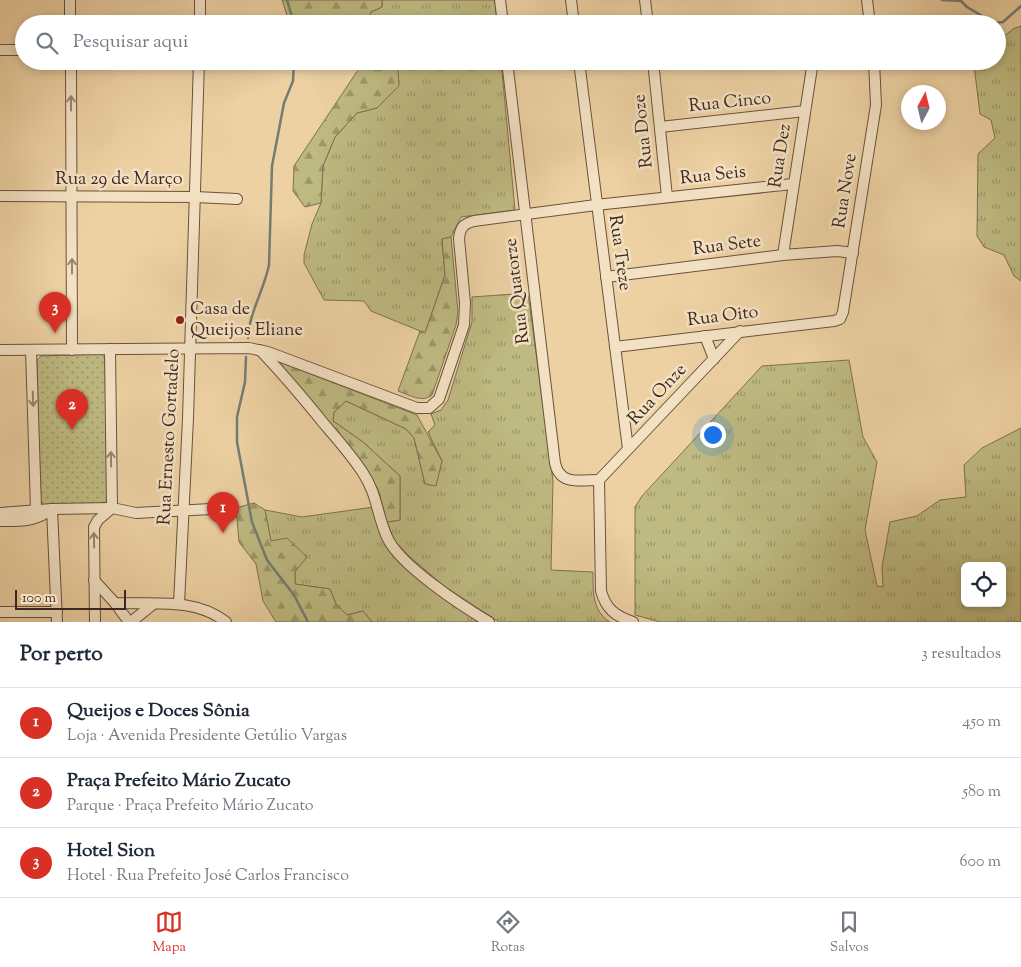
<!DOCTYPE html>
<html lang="pt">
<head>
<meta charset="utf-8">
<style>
	:root { --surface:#fff; --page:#f6f6f7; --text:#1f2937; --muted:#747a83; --line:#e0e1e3; --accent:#d93025 }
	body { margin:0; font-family:"Sorts Mill Goudy",serif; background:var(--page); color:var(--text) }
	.controls { position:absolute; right:15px; bottom:15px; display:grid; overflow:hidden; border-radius:8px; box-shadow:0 2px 8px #0003 }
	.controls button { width:45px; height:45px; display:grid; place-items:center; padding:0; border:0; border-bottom:1px solid var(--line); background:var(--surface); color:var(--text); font:25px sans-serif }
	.compass { position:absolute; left:901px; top:85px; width:45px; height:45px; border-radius:50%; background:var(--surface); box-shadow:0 2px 8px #0003; rotate:7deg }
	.scale { position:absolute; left:15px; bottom:12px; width:111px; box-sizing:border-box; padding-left:5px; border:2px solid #3d271e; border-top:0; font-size:14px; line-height:18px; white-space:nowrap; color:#3d271e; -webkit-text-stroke:4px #f3e1c3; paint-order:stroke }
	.you { position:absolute; left:712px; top:434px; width:18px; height:18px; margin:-12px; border:4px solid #fff; border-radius:50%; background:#1a73e8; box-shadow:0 0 0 8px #1a73e833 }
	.badge { display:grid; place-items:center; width:32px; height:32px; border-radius:50%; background:var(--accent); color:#fff; font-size:16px; font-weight:700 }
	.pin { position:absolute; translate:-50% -41px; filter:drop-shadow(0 1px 2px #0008) }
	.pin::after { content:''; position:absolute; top:26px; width:18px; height:15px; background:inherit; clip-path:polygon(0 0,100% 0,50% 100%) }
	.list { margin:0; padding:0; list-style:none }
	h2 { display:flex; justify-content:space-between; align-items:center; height:65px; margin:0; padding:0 20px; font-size:21px }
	h2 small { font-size:16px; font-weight:400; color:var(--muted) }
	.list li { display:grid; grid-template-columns:32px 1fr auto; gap:15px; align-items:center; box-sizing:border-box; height:70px; padding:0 20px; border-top:1px solid var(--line) }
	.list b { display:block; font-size:19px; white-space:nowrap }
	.list p { margin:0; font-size:16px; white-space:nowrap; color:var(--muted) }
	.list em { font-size:16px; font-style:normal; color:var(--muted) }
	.icon { flex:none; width:28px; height:28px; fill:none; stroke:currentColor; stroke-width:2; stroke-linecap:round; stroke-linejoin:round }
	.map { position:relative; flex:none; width:1021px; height:622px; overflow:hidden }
	.search { position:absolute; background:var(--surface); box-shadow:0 2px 8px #0003; left:15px; right:15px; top:15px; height:55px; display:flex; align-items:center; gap:12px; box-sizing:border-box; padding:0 18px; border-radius:28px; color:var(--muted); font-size:19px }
	.sheet { height:275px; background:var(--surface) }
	nav { display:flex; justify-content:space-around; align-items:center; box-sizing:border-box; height:70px; border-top:1px solid var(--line); background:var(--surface); font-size:14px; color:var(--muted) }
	nav a { display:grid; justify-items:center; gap:2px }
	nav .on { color:var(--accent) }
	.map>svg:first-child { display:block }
</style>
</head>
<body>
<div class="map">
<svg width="1021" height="622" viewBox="0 0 1021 622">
	<defs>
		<pattern id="grass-tufts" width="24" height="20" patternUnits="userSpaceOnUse" patternTransform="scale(1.25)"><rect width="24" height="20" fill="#beba81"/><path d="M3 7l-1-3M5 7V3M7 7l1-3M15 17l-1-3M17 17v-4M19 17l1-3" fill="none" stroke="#9c9769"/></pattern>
		<pattern id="forest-firs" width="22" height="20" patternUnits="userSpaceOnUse" patternTransform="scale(1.25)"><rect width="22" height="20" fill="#beba81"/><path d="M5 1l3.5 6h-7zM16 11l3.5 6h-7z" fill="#9c9769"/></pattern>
		<pattern id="park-dots" width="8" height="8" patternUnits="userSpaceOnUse" patternTransform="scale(1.25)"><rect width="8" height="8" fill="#beba81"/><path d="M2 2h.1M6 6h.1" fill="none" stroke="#9c9769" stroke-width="1.8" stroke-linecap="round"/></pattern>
	</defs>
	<rect width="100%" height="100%" fill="#edd1a3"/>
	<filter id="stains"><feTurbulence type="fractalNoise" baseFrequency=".004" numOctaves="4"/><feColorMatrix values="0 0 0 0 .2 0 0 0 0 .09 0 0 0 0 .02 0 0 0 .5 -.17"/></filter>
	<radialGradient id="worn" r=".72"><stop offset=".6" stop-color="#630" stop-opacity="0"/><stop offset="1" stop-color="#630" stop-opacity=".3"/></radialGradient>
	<g fill="url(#grass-tufts)" stroke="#7e7050" fill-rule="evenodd">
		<path d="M 382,0 L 495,0 L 497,24 L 368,24 L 371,12 L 382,7 Z"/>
		<path d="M 1021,26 L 1021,281 L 1014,276 L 1004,255 L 984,247 L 977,236 L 978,154 L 995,138 L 991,120 L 980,114 L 974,65 L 972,61 L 997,61 L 997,42 L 1013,29 Z"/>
		<path d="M 386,61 L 501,61 L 515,210 L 461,217 L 451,237 L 442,239 L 445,275 L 425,333 L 371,311 L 364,301 L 324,300 L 304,263 L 304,255 L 312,224 L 321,203 L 323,166 L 335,137 L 357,113 L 377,108 L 398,69 Z"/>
		<path d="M 528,293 L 553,481 L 551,570 L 593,572 C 593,591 592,611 610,622 L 499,622 L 444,586 L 411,558 L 394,540 L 387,522 L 400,520 L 400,476 L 363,442 L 333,421 L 334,412 L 346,401 L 406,429 L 414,438 L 425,484 L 442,461 L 428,432 L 435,425 L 431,414 L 441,410 L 448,400 L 472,322 L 472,297 Z"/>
		<path d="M 849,360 L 863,437 L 877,462 L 865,530 L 877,586 L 883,587 L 882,567 L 890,522 L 917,516 L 940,500 L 966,497 L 964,465 L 982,448 L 1021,428 L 1021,622 L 660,622 L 635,615 L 635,507 L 642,496 L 762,366 ZM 965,566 L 1002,566 L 1002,603 L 965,603 Z"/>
		<path d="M 374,507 L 384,540 L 482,622 L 372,622 L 363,611 L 347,615 L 336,604 L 330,589 L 295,584 L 295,572 L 271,542 L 265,510 L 302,517 Z"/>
	</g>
	<g fill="url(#forest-firs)" stroke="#7e7050">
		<path d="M 282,0 L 382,0 L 382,7 L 371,12 L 367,24 L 290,24 Z"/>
		<path d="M 356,61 L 386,61 L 398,69 L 399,86 L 377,108 L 357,113 L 335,137 L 323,166 L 321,203 L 305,207 L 293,191 L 294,166 L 362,64 Z"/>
		<path d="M 451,237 L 458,312 L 456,325 L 432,395 C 422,403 409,395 398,391 L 420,331 L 425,333 L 445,275 L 442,239 Z"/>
		<path d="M 274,360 L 417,415 L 442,461 L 436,486 L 425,484 L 414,438 L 406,429 L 346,401 L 334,412 L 333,421 L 363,442 L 400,476 L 400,520 L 387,522 L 378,489 L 361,461 Z"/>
		<path d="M 254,503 L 265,510 L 271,541 L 287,538 L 307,557 L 295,572 L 295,584 L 330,589 L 336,604 L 347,615 L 363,611 L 372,622 L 276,622 L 263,601 L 256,564 L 239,542 L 236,508 Z"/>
	</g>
	<path fill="url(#park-dots)" stroke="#7e7050" d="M 101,354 L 105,358 L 107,500 L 104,504 L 44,505 L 40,502 L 37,360 L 41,356 Z"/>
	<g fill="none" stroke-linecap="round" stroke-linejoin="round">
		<g stroke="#757d73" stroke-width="2.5">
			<path d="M 287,0 L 294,24"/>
			<path d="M 942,0 L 961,1 L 967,7 L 994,23 L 1003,22 L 1021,6"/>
			<path d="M 248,338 C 249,313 264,290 269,265 L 272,166 L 284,103 L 293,81 L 294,61"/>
			<path d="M 246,357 L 245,382 L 237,417 L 237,442 L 252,522 L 267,560 L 294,595 L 308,622"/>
		</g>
		<g stroke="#69523f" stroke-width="12">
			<g id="minor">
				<path d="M 70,0 L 70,24"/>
				<path d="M 500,0 L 503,24"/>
				<path d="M 571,0 L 574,24"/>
				<path d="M 645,0 L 648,24"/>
				<path d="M 867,0 L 870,24"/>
				<path d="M 200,24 L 200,0"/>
				<path d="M 0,50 L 24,50"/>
				<path d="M 71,61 L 72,350"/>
				<path d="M 507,61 L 555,463 C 560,486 580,480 599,480"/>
				<path d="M 579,61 L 628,449"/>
				<path d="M 653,61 L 667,197"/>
				<path d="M 660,127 L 805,111"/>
				<path d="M 0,196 L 195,197 L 237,199"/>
				<path d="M 783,255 L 813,61"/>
				<path d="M 606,277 L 783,255 L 837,251 L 853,253"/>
				<path d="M 705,336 L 714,359"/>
				<path d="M 615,347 L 834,321 L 840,319 L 843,312 L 876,105 L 874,61"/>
				<path d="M 110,349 L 112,508"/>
				<path d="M 0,350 L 249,348 L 268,352 L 417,408 L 429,408 L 439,399 L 464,325 L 465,303 L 459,239 C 460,228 463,224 474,221 L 596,205 L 793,184"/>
				<path d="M 31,350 L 36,509"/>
				<path d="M 260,350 C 283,374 304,399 325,425 C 338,440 352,456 363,473 C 377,494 377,515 387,537 C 399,565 462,606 489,622"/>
				<path d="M 599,480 L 740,331"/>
				<path d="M 599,480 L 601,591 C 606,609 615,616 633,622"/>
				<path d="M 52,509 L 57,622"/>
				<path d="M 0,513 L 52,509 L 112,508 L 136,513 L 230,508"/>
				<path d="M 0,521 C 21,521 35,522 52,509"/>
				<path d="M 94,580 L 115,603 L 129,622"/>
				<path d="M 115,603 C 152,605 195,597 226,622"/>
				<path d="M 179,604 L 188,418 L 199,61"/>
				<path d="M 0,612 L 57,612"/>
				<path d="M 95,622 L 94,527 L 98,520 L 112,508"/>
				<path d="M 131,622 L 152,605"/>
			</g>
		</g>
		<use href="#minor" stroke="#f3e1c3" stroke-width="10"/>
	</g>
	<defs><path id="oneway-shaft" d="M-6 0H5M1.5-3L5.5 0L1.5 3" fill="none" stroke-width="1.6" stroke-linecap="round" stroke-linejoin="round" transform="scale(1.25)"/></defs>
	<g stroke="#988470">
		<use href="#oneway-shaft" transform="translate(71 103) rotate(-90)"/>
		<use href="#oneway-shaft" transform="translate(72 266) rotate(-90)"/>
		<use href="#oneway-shaft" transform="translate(33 399) rotate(88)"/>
		<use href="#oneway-shaft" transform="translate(111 459) rotate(-91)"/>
		<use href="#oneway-shaft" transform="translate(94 540) rotate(-91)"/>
	</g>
	<circle fill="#8f2418" stroke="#f3e1c3" stroke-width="2" cx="180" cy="320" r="5"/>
	<g text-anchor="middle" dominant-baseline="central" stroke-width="5" stroke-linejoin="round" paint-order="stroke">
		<g font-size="18" fill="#3d271e" stroke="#f3e1c3">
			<text transform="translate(730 103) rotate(-6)">Rua Cinco</text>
			<text transform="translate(644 131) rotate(-96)">Rua Doze</text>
			<text transform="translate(781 156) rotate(-81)">Rua Dez</text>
			<text transform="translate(713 176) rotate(-6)">Rua Seis</text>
			<text x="119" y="180">Rua 29 de Março</text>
			<text transform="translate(846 191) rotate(-81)">Rua Nove</text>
			<text transform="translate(727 246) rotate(-7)">Rua Sete</text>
			<text transform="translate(619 253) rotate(82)">Rua Treze</text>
			<text transform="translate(518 291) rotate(-97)">Rua Quatorze</text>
			<text transform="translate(723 317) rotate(-7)">Rua Oito</text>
			<text transform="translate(658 395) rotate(-47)">Rua Onze</text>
			<text transform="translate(170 437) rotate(-87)">Rua Ernesto Gortadelo</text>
		</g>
		<g font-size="18" fill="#3d271e" stroke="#f3e1c3" text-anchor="start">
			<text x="190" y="310">Casa de<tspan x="190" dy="21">Queijos Eliane</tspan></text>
		</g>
	</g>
	<rect width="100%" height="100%" filter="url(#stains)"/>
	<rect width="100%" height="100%" fill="url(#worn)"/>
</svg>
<div class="controls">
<button><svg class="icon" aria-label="locate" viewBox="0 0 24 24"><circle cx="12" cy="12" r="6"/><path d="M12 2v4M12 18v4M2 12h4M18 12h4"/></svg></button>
</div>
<svg class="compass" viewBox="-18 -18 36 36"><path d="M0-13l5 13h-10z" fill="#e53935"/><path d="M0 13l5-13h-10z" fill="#747a83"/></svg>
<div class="scale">100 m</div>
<div class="you"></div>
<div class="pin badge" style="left:223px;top:533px">1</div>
<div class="pin badge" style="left:72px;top:430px">2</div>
<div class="pin badge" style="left:55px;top:333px">3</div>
<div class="search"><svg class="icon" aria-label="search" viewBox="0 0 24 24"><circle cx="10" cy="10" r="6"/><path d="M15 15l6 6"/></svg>Pesquisar aqui</div>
</div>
<section class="sheet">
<h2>Por perto<small>3 resultados</small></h2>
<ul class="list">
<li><span class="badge">1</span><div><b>Queijos e Doces Sônia</b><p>Loja · Avenida Presidente Getúlio Vargas</p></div><em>450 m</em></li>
<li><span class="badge">2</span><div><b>Praça Prefeito Mário Zucato</b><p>Parque · Praça Prefeito Mário Zucato</p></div><em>580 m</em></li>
<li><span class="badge">3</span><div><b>Hotel Sion</b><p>Hotel · Rua Prefeito José Carlos Francisco</p></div><em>600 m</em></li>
</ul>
</section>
<nav>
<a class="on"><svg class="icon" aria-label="map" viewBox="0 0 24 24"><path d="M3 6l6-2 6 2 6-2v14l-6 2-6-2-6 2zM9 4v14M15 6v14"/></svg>Mapa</a>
<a><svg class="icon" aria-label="directions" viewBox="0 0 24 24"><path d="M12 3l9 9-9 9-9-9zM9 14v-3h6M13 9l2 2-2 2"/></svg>Rotas</a>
<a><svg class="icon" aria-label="saved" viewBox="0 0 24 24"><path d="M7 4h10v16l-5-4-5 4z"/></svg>Salvos</a>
</nav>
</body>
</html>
